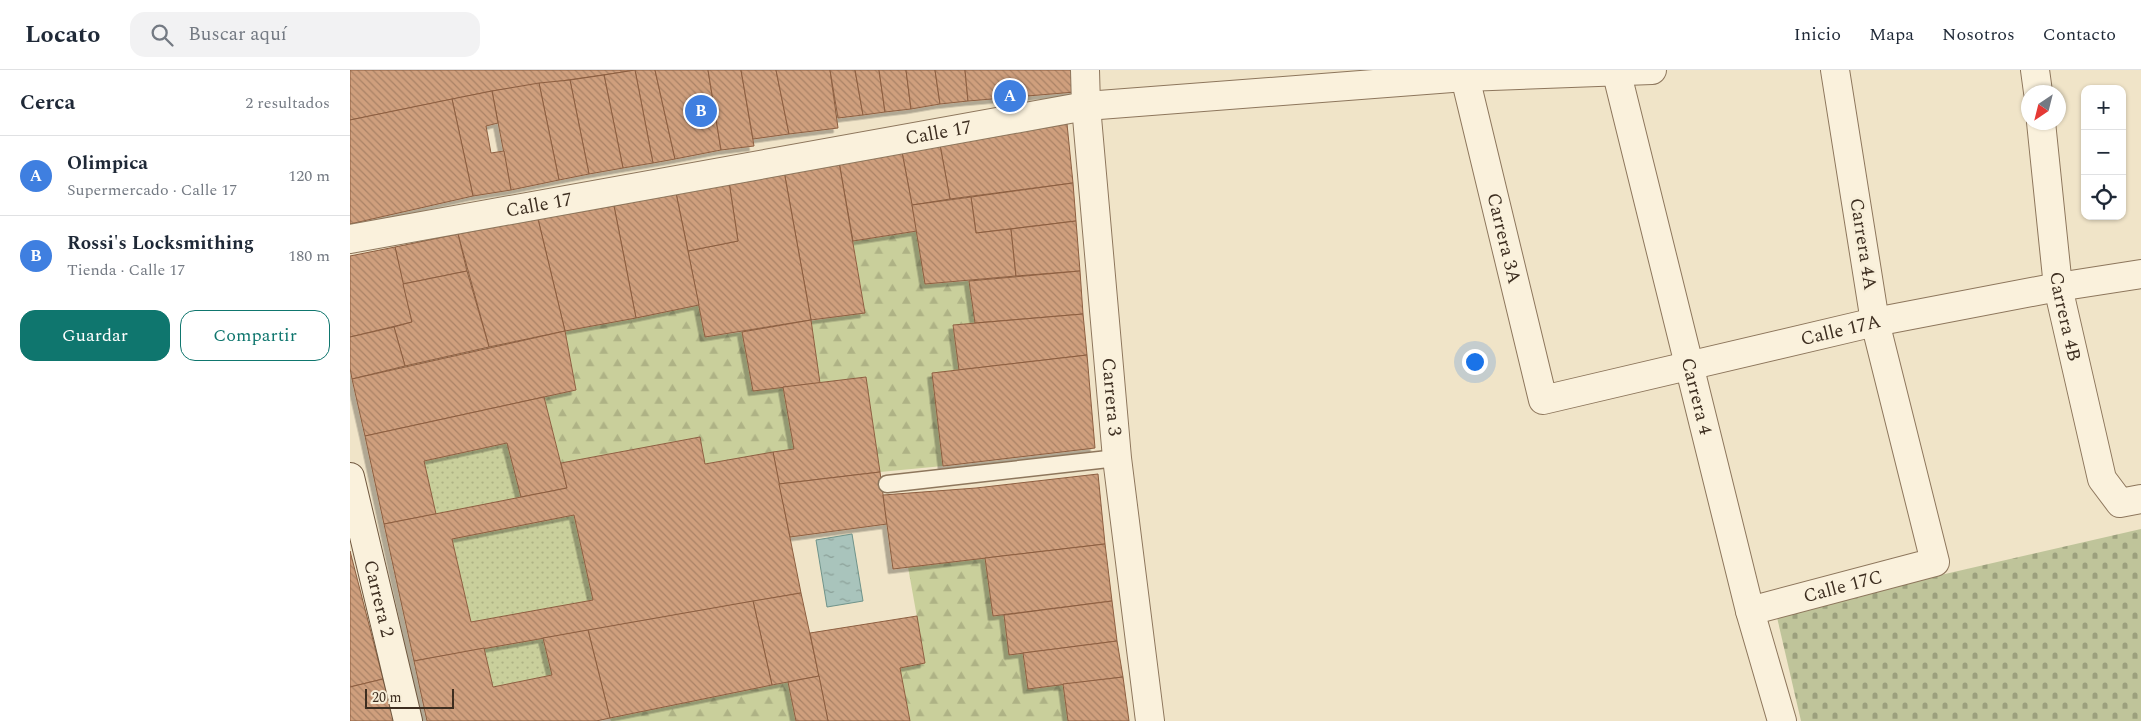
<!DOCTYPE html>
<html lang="es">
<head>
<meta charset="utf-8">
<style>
	:root { --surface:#fff; --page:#f2f2f3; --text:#1f2937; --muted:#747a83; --line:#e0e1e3; --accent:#0f766e }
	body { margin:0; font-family:Spectral,serif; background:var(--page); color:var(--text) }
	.controls { position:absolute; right:15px; top:15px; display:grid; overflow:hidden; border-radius:10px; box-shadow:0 1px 4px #0004 }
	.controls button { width:45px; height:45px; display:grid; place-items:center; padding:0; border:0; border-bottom:1px solid var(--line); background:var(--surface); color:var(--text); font:25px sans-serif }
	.compass { position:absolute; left:1671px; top:15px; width:45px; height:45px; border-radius:50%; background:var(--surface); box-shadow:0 1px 4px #0004; rotate:215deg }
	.scale { position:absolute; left:15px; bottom:12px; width:89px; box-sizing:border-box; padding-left:5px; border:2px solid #3d2e20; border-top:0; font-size:14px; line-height:18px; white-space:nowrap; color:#3d2e20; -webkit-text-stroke:4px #f7eed8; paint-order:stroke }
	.you { position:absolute; left:1124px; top:291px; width:18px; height:18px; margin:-12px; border:4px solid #fff; border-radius:50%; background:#1a73e8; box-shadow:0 0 0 8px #1a73e833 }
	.badge { display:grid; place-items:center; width:32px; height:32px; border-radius:50%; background:var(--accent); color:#fff; font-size:16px; font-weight:700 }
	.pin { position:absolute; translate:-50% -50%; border:2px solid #fff; box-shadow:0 1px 5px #0006 }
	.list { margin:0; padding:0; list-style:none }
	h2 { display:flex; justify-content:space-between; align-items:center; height:65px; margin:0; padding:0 20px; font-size:21px }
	h2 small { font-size:16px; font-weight:400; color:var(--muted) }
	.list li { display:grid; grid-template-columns:32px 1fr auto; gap:15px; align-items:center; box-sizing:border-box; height:80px; padding:0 20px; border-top:1px solid var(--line) }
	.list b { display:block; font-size:19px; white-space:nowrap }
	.list p { margin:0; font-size:16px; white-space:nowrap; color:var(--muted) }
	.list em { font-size:16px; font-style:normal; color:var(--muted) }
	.actions { display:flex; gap:10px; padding:15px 20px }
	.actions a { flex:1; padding:11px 0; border:1px solid var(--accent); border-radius:15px; text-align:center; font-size:18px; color:var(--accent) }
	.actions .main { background:var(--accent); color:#fff }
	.icon { flex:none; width:28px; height:28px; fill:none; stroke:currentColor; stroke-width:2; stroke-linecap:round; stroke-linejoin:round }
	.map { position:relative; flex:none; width:1791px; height:651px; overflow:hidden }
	header { display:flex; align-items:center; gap:30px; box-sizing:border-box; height:70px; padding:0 25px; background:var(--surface); border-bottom:1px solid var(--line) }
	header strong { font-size:24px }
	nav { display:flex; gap:28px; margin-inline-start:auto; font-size:18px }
	.search { width:350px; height:45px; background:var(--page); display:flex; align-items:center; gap:12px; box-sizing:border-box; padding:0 18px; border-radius:15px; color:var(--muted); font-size:19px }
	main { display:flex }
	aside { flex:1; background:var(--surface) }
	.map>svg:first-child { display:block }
</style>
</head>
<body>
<header>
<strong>Locato</strong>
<div class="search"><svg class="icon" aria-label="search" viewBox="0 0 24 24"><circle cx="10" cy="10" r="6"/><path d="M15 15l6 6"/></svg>Buscar aquí</div>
<nav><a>Inicio</a><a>Mapa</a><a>Nosotros</a><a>Contacto</a></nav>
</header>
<main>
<aside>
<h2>Cerca<small>2 resultados</small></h2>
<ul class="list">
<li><span class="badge" style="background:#3f7fe0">A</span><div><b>Olimpica</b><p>Supermercado · Calle 17</p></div><em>120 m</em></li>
<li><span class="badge" style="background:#3f7fe0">B</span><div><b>Rossi's Locksmithing</b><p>Tienda · Calle 17</p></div><em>180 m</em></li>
</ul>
<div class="actions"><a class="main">Guardar</a><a>Compartir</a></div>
</aside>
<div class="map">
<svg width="1791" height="651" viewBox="0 0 1791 651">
	<defs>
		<pattern id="grass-dots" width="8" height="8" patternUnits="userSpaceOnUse" patternTransform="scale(1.25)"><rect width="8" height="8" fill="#c9cf9b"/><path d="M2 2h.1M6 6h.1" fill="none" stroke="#aeb285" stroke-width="1.8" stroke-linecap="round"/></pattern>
		<pattern id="forest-firs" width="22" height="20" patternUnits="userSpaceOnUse" patternTransform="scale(1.25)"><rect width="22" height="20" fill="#c9cf9b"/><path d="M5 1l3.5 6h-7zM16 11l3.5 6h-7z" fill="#aeb285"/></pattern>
		<pattern id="cemetery-stones" width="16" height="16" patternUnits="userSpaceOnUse" patternTransform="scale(1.25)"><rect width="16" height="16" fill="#bfc49a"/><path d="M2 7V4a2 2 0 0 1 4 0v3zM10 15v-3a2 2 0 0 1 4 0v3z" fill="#9ca07d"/></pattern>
		<pattern id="water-ripples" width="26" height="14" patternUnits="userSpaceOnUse" patternTransform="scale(1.25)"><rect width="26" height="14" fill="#a9c4bc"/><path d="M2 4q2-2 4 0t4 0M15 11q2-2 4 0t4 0" fill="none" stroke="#8ba098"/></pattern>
		<pattern id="building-back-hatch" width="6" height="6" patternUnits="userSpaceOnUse" patternTransform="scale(1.25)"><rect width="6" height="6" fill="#cf9f7d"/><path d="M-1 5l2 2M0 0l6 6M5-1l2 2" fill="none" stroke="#a98266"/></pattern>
		<filter id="shadow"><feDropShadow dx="-4.5" dy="4.5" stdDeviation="0" flood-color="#0004"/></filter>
	</defs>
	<rect width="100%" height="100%" fill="#f0e4c8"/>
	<g fill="url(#grass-dots)">
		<path d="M 157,373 L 171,427 L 86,444 L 74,391 Z"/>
		<path d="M 224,445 L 243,530 L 121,552 L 102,469 Z"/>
		<path d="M 193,568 L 202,605 L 143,617 L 134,578 Z"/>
	</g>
	<g fill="url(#forest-firs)">
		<path d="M 567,161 L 575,214 L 619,211 L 625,253 L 603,256 L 609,300 L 582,303 L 593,396 L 530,402 L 516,307 L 470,313 L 461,251 L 515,242 L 503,171 Z"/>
		<path d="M 349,235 L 355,267 L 392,262 L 403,321 L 433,317 L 444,379 L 355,394 L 350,367 L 211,393 L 194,327 L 226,320 L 215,261 Z"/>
		<path d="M 635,488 L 643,546 L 654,545 L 659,585 L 673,583 L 679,619 L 713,614 L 718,651 L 560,651 L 550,598 L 575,592 L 558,497 Z"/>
		<path d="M 438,612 L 446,651 L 261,651 L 260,648 Z"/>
	</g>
	<path fill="url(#cemetery-stones)" d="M 1791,459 L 1791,651 L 1451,651 L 1426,543 Z"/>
	<path fill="url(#water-ripples)" stroke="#6f938a" d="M 502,464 L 513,531 L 477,537 L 466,470 Z"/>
	<g fill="url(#building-back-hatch)" stroke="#8d5f41" fill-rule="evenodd" filter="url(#shadow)">
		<path d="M 0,0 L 287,0 L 142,21 L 0,50 Z"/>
		<path d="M 285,0 L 305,0 L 325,89 L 303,93 Z"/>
		<path d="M 285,0 L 303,93 L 273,98 L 254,5 Z"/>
		<path d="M 305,0 L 358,0 L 371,80 L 325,89 Z"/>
		<path d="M 358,0 L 391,0 L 404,76 L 371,80 Z"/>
		<path d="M 391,0 L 426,0 L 439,64 L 403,69 Z"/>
		<path d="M 426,0 L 480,0 L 488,58 L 439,64 Z"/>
		<path d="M 480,0 L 505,0 L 513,45 L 488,48 Z"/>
		<path d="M 505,0 L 529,0 L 535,42 L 513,45 Z"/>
		<path d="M 529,0 L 556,0 L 561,39 L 535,42 Z"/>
		<path d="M 556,0 L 585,0 L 590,34 L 561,39 Z"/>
		<path d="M 585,0 L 615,0 L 618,31 L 590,34 Z"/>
		<path d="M 615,0 L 724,0 L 725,22 L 618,31 Z"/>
		<path d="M 254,5 L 273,98 L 239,104 L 220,10 Z"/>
		<path d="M 220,10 L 239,104 L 209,110 L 189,13 Z"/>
		<path d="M 189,13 L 209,110 L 161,120 L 142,21 Z"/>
		<path d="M 142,21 L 148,53 L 136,56 L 141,83 L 154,81 L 161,120 L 123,126 L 102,29 Z"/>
		<path d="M 102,29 L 123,126 L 0,154 L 0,50 Z"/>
		<path d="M 717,54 L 723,113 L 600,129 L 590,75 Z"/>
		<path d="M 590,75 L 600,129 L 562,135 L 552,82 Z"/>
		<path d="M 552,82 L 567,161 L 503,171 L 489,92 Z"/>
		<path d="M 489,92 L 515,243 L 461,250 L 434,101 Z"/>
		<path d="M 434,101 L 461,250 L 355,267 L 338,181 L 388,171 L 379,112 Z"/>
		<path d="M 379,112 L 388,171 L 338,181 L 326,123 Z"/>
		<path d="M 723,113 L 726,151 L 626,163 L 621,127 Z"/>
		<path d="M 326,123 L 349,235 L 286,248 L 264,136 Z"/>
		<path d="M 621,127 L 626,163 L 661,159 L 666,206 L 575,214 L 562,135 Z"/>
		<path d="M 264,136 L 286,248 L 215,261 L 188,149 Z"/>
		<path d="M 188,149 L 215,261 L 139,277 L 108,164 Z"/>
		<path d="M 726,151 L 730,201 L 666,206 L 661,159 Z"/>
		<path d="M 108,164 L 117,201 L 53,214 L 45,177 Z"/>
		<path d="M 45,177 L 62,252 L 0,267 L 0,186 Z"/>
		<path d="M 117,201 L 139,277 L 55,296 L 44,257 L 62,252 L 53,214 Z"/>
		<path d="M 730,201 L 733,244 L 625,253 L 619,211 Z"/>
		<path d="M 733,244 L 737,285 L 609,300 L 603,255 Z"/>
		<path d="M 461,250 L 470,313 L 403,321 L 392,262 Z"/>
		<path d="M 44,257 L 55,296 L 2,309 L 0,298 L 0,267 Z"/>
		<path d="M 215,261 L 226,320 L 15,366 L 2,309 Z"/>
		<path d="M 737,285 L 745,378 L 593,396 L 582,303 Z"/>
		<path d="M 516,307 L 530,402 L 429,414 L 423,382 L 444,379 L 433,317 Z"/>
		<path d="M 194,327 L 217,418 L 171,427 L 157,373 L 74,391 L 86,444 L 34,454 L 15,366 Z"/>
		<path d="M 350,367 L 355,394 L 423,382 L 451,523 L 64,591 L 34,454 L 217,418 L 211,393 ZM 224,445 L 243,530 L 121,552 L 102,469 Z"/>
		<path d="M 530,402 L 537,454 L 440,467 L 429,414 Z"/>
		<path d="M 748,404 L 755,474 L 543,499 L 533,425 L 626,418 Z"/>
		<path d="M 755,474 L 762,531 L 643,546 L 635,488 Z"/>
		<path d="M 0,481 L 33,609 L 0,617 Z"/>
		<path d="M 451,523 L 469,606 L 422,615 L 403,531 Z"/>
		<path d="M 403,531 L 422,615 L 260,648 L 238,560 Z"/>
		<path d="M 762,531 L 767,571 L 659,585 L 654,545 Z"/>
		<path d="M 567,546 L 575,593 L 550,598 L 560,651 L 478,651 L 460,563 Z"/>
		<path d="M 238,560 L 260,648 L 246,651 L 77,651 L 64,591 L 134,578 L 143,617 L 202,605 L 193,568 Z"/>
		<path d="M 767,571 L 773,607 L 678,619 L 673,583 Z"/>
		<path d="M 469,606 L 478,651 L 446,651 L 438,612 Z"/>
		<path d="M 773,607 L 779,651 L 718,651 L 713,614 Z"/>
		<path d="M 33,609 L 44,651 L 0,651 L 0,617 Z"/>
	</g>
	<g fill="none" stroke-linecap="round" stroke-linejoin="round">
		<g stroke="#8d765c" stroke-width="19">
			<path id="service" d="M 537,414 L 767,388"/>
		</g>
		<g stroke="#8d765c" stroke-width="30">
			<g id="minor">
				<path id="s1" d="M 735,0 L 736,36 L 767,388 L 800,651"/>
				<path id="s2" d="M 1266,0 L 1400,541 L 1432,651"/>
				<path d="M 1685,0 L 1688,22"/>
				<path id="s3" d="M 1115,7 L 1193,330 L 1525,252 L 1708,217 L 1791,204"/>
				<path id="s4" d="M 1691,52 L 1708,217 L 1752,409 L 1770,433 L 1791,429"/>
				<path id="s5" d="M 0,169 L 736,36 L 1115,7 L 1302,0"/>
				<path id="s6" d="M 1400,541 L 1585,492 L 1525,252 L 1485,0"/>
			</g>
		</g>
		<g stroke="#6f573f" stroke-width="30">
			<g id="secondary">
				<path id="s7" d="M 0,407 L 58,651"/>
			</g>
		</g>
		<use href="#service" stroke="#faf1dc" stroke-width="16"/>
		<use href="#minor" stroke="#faf1dc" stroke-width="28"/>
		<use href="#secondary" stroke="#faf1dc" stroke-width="28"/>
	</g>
	<g text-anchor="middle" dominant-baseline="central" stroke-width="5" stroke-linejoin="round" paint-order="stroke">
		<g font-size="19" fill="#3d2e20" stroke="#f7eed8">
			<text stroke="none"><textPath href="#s5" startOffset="598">Calle 17</textPath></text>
			<text stroke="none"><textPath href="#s5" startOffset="192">Calle 17</textPath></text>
			<text stroke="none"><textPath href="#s3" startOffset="166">Carrera 3A</textPath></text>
			<text transform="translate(1513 174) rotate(81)">Carrera 4A</text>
			<text stroke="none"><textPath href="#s4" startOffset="196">Carrera 4B</textPath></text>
			<text stroke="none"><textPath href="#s3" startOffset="638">Calle 17A</textPath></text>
			<text stroke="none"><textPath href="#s1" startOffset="328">Carrera 3</textPath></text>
			<text stroke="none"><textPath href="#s2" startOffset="336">Carrera 4</textPath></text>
			<text stroke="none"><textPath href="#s6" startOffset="96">Calle 17C</textPath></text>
			<text stroke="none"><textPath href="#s7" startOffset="125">Carrera 2</textPath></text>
		</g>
	</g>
</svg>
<div class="controls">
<button>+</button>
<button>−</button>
<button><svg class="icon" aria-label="locate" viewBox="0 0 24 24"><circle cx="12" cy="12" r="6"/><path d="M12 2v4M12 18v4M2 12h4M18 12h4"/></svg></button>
</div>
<svg class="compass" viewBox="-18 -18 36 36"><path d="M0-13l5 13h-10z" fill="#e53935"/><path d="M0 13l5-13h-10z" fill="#747a83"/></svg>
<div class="scale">20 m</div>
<div class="you"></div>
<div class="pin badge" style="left:660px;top:26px;background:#3f7fe0">A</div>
<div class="pin badge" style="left:351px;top:41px;background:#3f7fe0">B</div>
</div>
</main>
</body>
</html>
